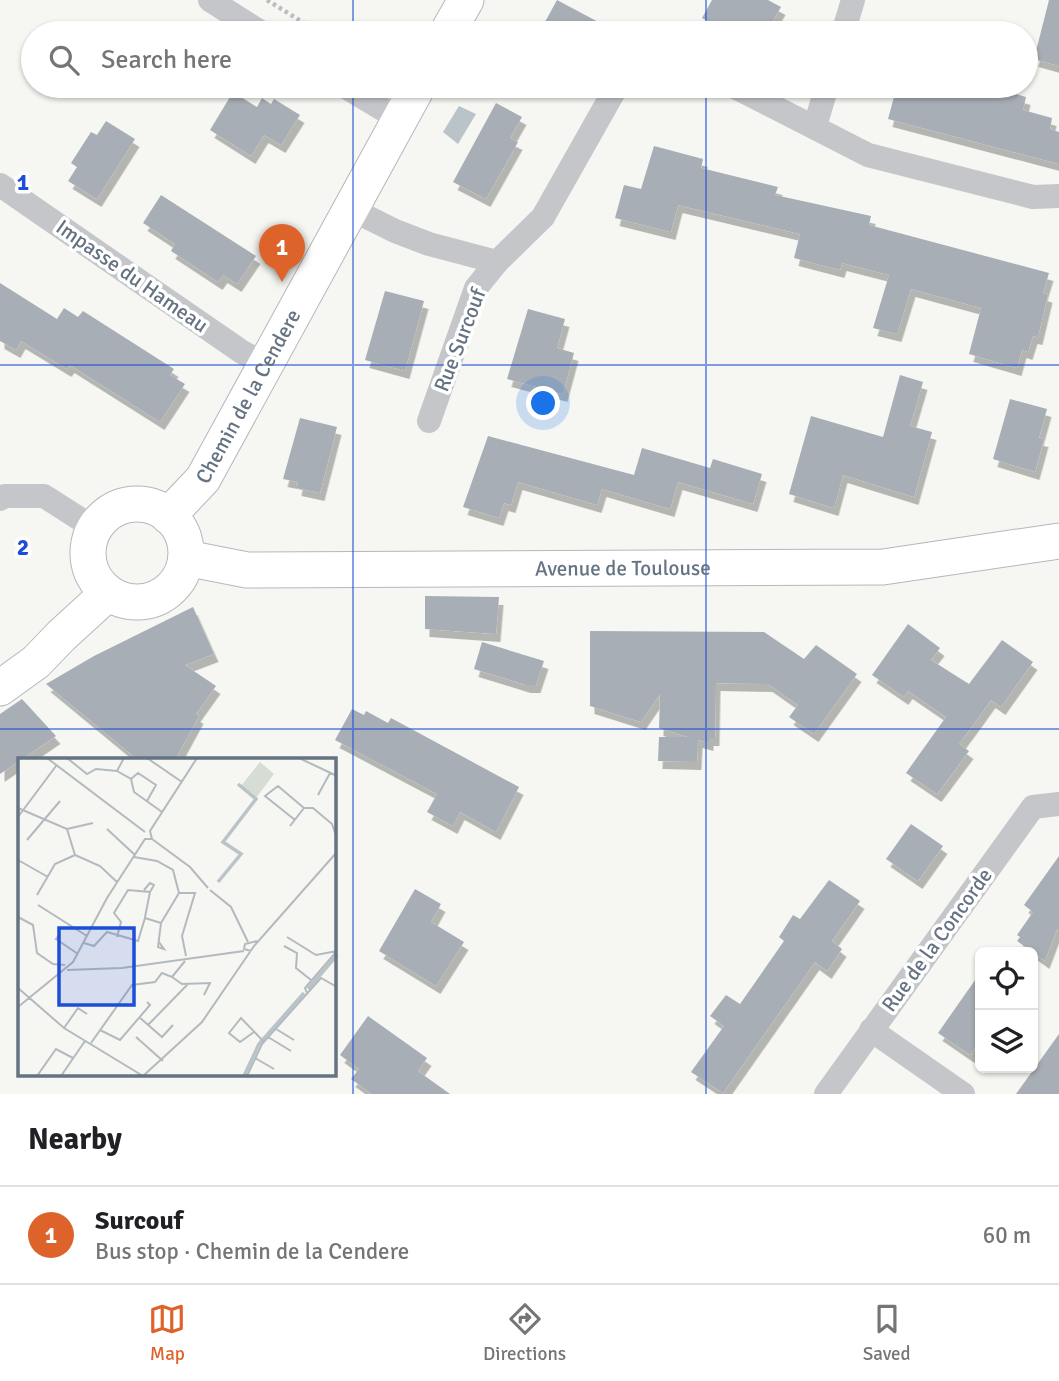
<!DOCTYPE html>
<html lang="en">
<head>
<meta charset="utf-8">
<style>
	:root { --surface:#fff; --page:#f2f2f2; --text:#202124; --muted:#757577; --line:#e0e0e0; --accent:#de632a }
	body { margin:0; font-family:Signika,sans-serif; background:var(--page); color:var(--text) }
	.controls { position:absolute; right:21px; bottom:21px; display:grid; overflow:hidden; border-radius:10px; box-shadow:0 2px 5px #0004 }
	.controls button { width:63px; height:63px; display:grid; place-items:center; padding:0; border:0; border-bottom:2px solid var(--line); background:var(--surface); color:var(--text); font:35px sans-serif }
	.you { position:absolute; left:544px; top:404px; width:24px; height:24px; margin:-18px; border:5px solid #fff; border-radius:50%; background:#1a73e8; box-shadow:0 0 0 10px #1a73e833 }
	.badge { display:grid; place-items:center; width:46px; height:46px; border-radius:50%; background:var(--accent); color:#fff; font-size:23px; font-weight:700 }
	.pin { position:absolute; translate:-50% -58px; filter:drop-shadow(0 2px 4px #0008) }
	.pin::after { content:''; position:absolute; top:37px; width:24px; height:21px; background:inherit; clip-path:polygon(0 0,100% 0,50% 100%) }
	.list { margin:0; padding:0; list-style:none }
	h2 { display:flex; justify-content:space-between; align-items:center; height:91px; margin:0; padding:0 28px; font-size:30px }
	h2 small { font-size:23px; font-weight:400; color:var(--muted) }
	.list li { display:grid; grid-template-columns:46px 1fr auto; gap:21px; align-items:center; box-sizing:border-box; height:98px; padding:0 28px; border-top:2px solid var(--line) }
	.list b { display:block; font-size:26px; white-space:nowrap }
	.list p { margin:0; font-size:23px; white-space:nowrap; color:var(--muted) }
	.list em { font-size:23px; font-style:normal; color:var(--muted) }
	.icon { flex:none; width:38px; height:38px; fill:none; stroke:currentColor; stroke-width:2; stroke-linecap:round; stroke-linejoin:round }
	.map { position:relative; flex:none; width:1059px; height:1094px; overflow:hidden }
	.search { position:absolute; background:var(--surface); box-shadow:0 2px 5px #0004; left:21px; right:21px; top:21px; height:77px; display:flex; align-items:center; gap:18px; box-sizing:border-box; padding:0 24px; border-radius:38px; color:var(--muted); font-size:26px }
	.sheet { height:189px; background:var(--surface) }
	nav { display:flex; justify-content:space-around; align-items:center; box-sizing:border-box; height:98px; border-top:2px solid var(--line); background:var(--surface); font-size:19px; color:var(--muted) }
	nav a { display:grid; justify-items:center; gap:4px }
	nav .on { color:var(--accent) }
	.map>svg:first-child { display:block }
</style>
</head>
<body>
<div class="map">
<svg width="1059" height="1094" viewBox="0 0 1059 1094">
	<defs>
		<filter id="shadow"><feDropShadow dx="4.5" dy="8" stdDeviation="0" flood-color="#0004"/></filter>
	</defs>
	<rect width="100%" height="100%" fill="#f6f6f2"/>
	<path fill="#b9c3c8" d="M 459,106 L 476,114 L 458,144 L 443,132 Z"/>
	<g fill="#a8aeb5" filter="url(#shadow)">
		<path d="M 557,0 L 619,33 L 539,33 Z"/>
		<path d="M 712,0 L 768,0 L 781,7 L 766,33 L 729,33 L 702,18 Z"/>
		<path d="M 1049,0 L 1059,0 L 1059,66 L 1034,59 Z"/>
		<path d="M 897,86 L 911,86 L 950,96 L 952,86 L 965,86 L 1001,96 L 1003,90 L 1026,97 L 1023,110 L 1052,118 L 1050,129 L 1059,132 L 1059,164 L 888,119 Z"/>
		<path d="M 233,92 L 257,107 L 262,98 L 271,104 L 274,99 L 300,115 L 281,145 L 264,135 L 251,156 L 210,130 Z"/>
		<path d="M 496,103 L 522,117 L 510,138 L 518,142 L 486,199 L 453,182 Z"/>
		<path d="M 106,121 L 135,139 L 97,199 L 68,181 L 77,167 L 71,163 L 91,132 L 97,135 Z"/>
		<path d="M 654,146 L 703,159 L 701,168 L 778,187 L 775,195 L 871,216 L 869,225 L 1049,273 L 1043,293 L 1048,295 L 1038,337 L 1033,336 L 1028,352 L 1022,350 L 1017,368 L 969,354 L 981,308 L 911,289 L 897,334 L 873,328 L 889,275 L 842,263 L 840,270 L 794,258 L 800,234 L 678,205 L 671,232 L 615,218 L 624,185 L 641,189 Z"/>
		<path d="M 161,195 L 256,256 L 237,284 L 223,275 L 218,282 L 171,251 L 175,244 L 143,223 Z"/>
		<path d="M 0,283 L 57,319 L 64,308 L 78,317 L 83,311 L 174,369 L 170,375 L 185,384 L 160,422 L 70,365 L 67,369 L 21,341 L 16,350 L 0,341 Z"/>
		<path d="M 385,291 L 424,301 L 405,371 L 365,360 Z"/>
		<path d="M 528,309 L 565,319 L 557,348 L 574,353 L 563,394 L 507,379 Z"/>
		<path d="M 900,375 L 923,382 L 910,426 L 932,432 L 914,497 L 843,475 L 834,508 L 789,494 L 811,416 L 883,437 Z"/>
		<path d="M 1010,399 L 1047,409 L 1039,438 L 1044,439 L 1035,472 L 993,459 Z"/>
		<path d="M 300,418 L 337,427 L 320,493 L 297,488 L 298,482 L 283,479 Z"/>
		<path d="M 488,436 L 634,475 L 642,448 L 710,468 L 713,459 L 762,474 L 753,504 L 678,482 L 670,509 L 602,489 L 597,505 L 518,482 L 511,505 L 504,503 L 499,518 L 463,507 Z"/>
		<path d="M 425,596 L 499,597 L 496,634 L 425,629 Z"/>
		<path d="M 193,607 L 214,654 L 185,665 L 216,686 L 196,714 L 199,716 L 175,760 L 138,760 L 46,684 L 94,656 Z"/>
		<path d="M 908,624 L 940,648 L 931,660 L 969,684 L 1002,640 L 1033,662 L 1001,707 L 991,700 L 976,721 L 959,744 L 969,751 L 937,794 L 906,773 L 946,717 L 908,691 L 904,697 L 872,675 Z"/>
		<path d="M 590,631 L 764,632 L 804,659 L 816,645 L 857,674 L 814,734 L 789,717 L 798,705 L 768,684 L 716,683 L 715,738 L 709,738 L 709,743 L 698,740 L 697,762 L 658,761 L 659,737 L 688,737 L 659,728 L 660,694 L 641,722 L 590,706 Z"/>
		<path d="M 482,642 L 544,661 L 536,685 L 526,685 L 474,669 Z"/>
		<path d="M 22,699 L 56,736 L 0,774 L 0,714 Z"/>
		<path d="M 352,709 L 364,715 L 366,711 L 388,723 L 391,718 L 519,787 L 496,832 L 460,812 L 453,826 L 427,812 L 437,794 L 335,740 Z"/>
		<path d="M 911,824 L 943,846 L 918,881 L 886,859 Z"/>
		<path d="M 1059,856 L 1059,930 L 1057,929 L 1045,961 L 1017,941 L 1020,937 L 1017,935 L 1033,912 L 1024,905 Z"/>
		<path d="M 829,880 L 860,901 L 832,941 L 842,949 L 827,971 L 815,962 L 723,1093 L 691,1072 L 724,1026 L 710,1016 L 726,995 L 740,1004 L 784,941 L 779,937 L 793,915 L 800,919 Z"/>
		<path d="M 415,889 L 441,904 L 431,922 L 464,942 L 436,986 L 379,951 Z"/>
		<path d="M 980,973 L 980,1040 L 970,1055 L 938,1033 Z"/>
		<path d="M 368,1016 L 427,1058 L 418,1071 L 450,1094 L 372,1094 L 351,1079 L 359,1069 L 340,1055 Z"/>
		<path d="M 1059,1034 L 1059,1094 L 1016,1094 Z"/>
	</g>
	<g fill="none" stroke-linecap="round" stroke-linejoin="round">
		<g stroke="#b4b8bd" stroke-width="37">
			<g id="secondary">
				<path d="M 447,33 L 466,0"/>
				<circle cx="137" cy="553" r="49"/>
				<path id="s1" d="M 168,516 L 203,479 L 418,86"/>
				<path id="s2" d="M 186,558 L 247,570 L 883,567 L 1059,541"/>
				<path d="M 0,688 L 36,662 L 61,636 L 108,593"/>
			</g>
		</g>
		<path stroke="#bbbdbf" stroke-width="4.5" stroke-dasharray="3.5 3.5" stroke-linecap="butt" d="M 267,0 L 320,33"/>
		<g stroke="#c4c6ca" stroke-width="24">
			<path d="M 210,0 L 262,33"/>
			<path d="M 843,33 L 853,0"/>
			<path d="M 344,86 L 399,119"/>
			<path d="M 733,86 L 868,155 L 1033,197 L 1059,196"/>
			<path d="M 815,126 L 827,86"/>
			<path d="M 0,185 L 242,352 L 265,364"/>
			<path d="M 351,209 L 395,231 L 429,244 L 497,262 L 543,217 L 617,86"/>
			<path d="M 429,421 L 476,288 L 497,262"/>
			<path d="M 0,499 L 5,496 L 44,496 L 94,528"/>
			<path d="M 871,1030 L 963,1094"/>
			<path d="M 826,1094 L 1033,807 L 1059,804"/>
		</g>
		<use href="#secondary" stroke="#fff" stroke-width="35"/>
	</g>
	<path fill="none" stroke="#1d4ed8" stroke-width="2" stroke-opacity="0.55" d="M 353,0 L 353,33M 706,0 L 706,33M 353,86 L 353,1094M 706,86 L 706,1094M 0,365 L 1059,365M 0,729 L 1059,729"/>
	<g text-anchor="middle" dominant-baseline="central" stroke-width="7" stroke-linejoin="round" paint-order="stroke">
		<g font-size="21" fill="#667383" stroke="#fff">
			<text transform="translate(132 276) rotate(35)">Impasse du Hameau</text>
			<text transform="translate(460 340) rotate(-69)">Rue Surcouf</text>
			<text stroke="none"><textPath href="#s1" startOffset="145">Chemin de la Cendere</textPath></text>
			<text stroke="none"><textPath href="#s2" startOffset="438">Avenue de Toulouse</textPath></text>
			<text transform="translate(937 940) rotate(-54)">Rue de la Concorde</text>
		</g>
	</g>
	<g transform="translate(18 758)">
		<rect width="318" height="318" fill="#f6f6f2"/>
		<path d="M 242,4 L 256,16 L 238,40 L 223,28 Z" fill="#d6ddd4"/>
		<path fill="none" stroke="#b9c3c8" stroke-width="3.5" d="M 200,124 L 223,96 L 205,84 L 238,41 L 220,26M 290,231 L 319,197M 226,318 L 241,286 L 286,235"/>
		<path fill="none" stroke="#b3babf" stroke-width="2" d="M 29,0 L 127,74M 49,0 L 69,16 L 78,11 L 99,13 L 106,0M 129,0 L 164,24M 281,0 L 319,18M 99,13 L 113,21 L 116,34 L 144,54M 113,21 L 120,15 L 138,27 L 129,43M 300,37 L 312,15M 0,50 L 49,71 L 57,97 L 82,108 L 99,124M 0,59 L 38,8M 277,62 L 247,38 L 260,28 L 286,50M 272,68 L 286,50 L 295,50 L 314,66 L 319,80M 49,71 L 75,65M 89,71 L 117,97M 134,81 L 172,109 L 190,130M 9,82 L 42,43M 116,99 L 139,103 L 155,112 L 161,135 L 177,135 L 164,178 L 168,198M 0,102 L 30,119M 126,132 L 132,125 L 136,127 L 132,134M 192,132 L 213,149 L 230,184M 19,137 L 37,106 L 57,97M 20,147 L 69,178M 0,159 L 15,167 L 19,195 L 35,206 L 47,207M 143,165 L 161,135M 41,177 L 38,181 L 60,196M 99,179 L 103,164 L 96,155 L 110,132 L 132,134 L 127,159M 269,179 L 298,197 L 319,193M 141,184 L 146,191 L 140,189 L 143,165M 66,185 L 76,188 L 89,174 L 120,183 L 127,160 L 143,165M 266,188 L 279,195 L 278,210 L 293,222M 233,193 L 226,191 L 227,186 L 239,183M 49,212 L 104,210 L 226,193M 154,219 L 164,226 L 192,225 L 186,237M 0,230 L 46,270 L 125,318M 289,235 L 287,230 L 319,193M 0,249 L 55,204 L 89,140 L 127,81 L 134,81 L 132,73 L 179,0M 121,259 L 144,279 L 155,267M 130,267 L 170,226M 46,270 L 60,250 L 69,256M 258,271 L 276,282M 82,272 L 102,282 L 132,247 L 129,244M 236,274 L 222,284 L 211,275 L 223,260 L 246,284M 118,279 L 145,303M 250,279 L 273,293M 73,285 L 114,227 L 137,224 L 144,215 L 154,219 L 167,203M 237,300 L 256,311M 19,318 L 38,291 L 55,300M 43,318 L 67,283M 125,318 L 184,264 L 236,188 L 319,94M 229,318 L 244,286 L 303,220 L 319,229"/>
		<path fill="#1d4ed8" fill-opacity="0.15" stroke="#1d4ed8" stroke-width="3.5" d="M 41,170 L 116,170 L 116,247 L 41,247 Z"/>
		<rect width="318" height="318" fill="none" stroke="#667383" stroke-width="3.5"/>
	</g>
	<g font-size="23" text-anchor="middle" font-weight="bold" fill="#1d4ed8" stroke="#fff" stroke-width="7" stroke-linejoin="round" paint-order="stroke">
		<text x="23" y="190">1</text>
		<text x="23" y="555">2</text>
	</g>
</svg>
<div class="controls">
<button><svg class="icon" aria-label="locate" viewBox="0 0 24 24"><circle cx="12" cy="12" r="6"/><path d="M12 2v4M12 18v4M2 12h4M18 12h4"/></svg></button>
<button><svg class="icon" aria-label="layers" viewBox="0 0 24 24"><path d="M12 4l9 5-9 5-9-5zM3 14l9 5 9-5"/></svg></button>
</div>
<div class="you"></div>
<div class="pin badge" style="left:282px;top:282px">1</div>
<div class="search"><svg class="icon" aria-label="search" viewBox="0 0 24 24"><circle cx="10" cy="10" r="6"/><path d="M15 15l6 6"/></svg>Search here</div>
</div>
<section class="sheet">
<h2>Nearby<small></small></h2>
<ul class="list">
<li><span class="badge">1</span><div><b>Surcouf</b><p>Bus stop · Chemin de la Cendere</p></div><em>60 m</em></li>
</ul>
</section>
<nav>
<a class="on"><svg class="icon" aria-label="map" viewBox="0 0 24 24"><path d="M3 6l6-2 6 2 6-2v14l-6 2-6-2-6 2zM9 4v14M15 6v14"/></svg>Map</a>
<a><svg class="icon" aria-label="directions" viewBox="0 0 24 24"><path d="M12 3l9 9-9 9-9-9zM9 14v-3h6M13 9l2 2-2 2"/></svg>Directions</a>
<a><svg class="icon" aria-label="saved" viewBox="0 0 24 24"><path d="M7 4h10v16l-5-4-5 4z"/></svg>Saved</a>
</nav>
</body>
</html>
